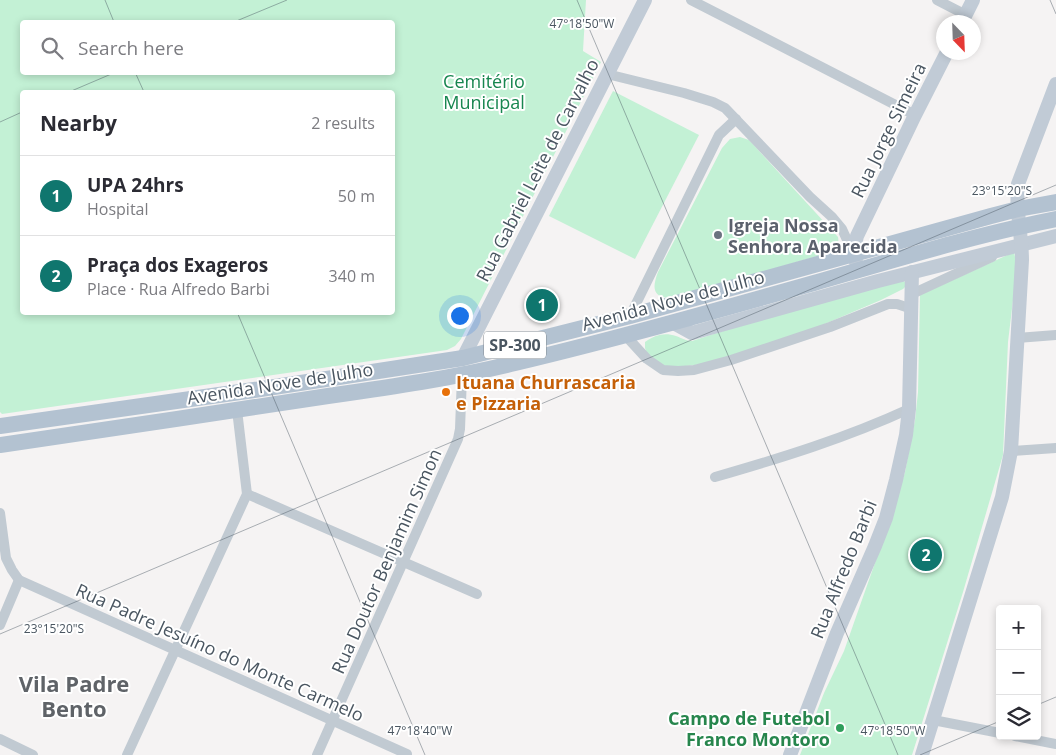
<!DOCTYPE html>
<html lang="en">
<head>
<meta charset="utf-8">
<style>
	:root { --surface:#fff; --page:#f2f2f3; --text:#2b2b33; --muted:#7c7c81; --line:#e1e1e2; --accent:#0f766e }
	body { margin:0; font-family:"Open Sans",sans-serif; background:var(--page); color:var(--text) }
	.controls { position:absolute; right:15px; bottom:15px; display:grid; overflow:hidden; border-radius:5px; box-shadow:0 2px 8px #0003 }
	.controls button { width:45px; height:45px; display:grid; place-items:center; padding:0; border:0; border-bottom:1px solid var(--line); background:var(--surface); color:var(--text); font:25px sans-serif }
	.compass { position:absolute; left:936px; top:15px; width:45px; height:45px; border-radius:50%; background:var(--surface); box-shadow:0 2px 8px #0003; rotate:157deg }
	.you { position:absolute; left:459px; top:315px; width:18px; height:18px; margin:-12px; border:4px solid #fff; border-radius:50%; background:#1a73e8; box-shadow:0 0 0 8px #1a73e833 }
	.badge { display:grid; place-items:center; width:32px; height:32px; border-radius:50%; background:var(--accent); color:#fff; font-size:16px; font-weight:700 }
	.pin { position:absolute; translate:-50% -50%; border:2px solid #fff; box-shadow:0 1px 5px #0006 }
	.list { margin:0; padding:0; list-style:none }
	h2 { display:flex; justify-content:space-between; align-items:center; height:65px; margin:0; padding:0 20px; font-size:21px }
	h2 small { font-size:16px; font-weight:400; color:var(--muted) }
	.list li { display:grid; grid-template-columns:32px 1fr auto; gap:15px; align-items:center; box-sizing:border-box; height:80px; padding:0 20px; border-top:1px solid var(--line) }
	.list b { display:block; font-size:19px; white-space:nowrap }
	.list p { margin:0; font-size:16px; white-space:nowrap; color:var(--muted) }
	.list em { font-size:16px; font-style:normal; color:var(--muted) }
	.icon { flex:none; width:28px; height:28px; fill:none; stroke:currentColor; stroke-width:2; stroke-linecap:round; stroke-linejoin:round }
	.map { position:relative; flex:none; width:1056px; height:755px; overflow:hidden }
	.search { position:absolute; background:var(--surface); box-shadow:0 2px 8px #0003; left:20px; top:20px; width:375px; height:55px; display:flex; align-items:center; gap:12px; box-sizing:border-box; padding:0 18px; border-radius:5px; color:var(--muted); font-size:19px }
	.panel { position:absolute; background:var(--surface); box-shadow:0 2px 8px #0003; left:20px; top:90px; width:375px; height:225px; border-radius:5px }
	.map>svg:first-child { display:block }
</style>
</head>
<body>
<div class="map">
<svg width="1056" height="755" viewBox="0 0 1056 755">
	<rect width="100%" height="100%" fill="#f5f3f3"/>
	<g fill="#c3f1d5" fill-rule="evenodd">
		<path d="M 0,0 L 586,0 L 583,51 L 601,62 L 461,339 L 455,346 L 447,350 L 2,414 L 0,412 ZM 22,22 L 392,22 L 392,72 L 22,72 ZM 392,92 L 392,312 L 22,312 L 22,92 Z"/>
		<path d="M 613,91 L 699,135 L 635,259 L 549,216 Z"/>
		<path d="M 740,137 L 749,140 L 838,237 C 840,246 834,249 828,253 L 672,298 C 652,298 652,288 658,272 L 722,148 L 730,139 Z"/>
		<path d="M 1014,252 L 1017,267 L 1008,342 L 1003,455 L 963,592 L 912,755 L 800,755 L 824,693 L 844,651 L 889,523 L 905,472 L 915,420 L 918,392 L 920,295 Z"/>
		<path d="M 902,280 L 905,282 L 906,286 L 903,289 L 881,300 L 806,332 L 713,363 L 668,368 L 648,356 L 645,348 L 645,342 C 655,335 664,332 676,336 C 682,338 686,341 692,341 L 745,324 Z"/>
	</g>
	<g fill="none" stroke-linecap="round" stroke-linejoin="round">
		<g stroke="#c1cad2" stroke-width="10">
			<path d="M 691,0 L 915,115"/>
			<path d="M 937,0 L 966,15"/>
			<path d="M 607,74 L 684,93 L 713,102 L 725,108 L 810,197 L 832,217 L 842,229 L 853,253"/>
			<path d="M 912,294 L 992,257"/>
			<path d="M 630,316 L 719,135 L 736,119"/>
			<path d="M 625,335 L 647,359 L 663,370 L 678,371 L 694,370 L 731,360 L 830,327 L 888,304 L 897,304 L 912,309"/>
			<path d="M 1017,338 L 1056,335"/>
			<path d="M 1011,451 L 1056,448"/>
			<path d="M 715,477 C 781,458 846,438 909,409"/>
			<path d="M 247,494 L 477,594"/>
			<path d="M 0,513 L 6,558 L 12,570 L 19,580 L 407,754"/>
			<path d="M 0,625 L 19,580"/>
			<path d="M 933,720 L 1000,733"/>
			<path d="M 1015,736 L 1056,744"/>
			<path d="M 0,739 L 33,755"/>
			<path d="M 127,755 L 247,494 L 237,410"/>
			<path d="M 317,755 L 458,439 L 460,429 L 462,376"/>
		</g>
		<g stroke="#c1cbd6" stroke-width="14">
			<path d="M 962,22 L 973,0"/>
			<path d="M 856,262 L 853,253 L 857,236 L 915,115 L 947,52"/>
			<path d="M 672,322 L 692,333 L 878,281 L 1056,236"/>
			<path d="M 463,358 L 645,0"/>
			<path d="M 790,755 L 837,633 L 875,546 L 886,518 L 896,480 L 906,435 L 909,409 L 912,272"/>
			<path d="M 922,755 L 1002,497 L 1011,451 L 1022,260 C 1022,234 1015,209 1018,184 L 1056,84"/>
		</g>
		<g stroke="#b3c2d1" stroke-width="16">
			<path d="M 0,426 L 254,390 L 463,358 L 630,316 L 991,216 L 1018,209 L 1056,202"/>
			<path d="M 0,445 C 109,429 219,413 328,396 C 391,387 454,378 515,363 C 616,339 715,311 814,283 C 894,260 975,235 1056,219"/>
		</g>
	</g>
	<path fill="none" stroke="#4a5661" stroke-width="1" stroke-opacity="0.45" d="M 105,0 L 114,22M 577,0 L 898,755M 1050,0 L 1056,14M 234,22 L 287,0M 135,72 L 144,92M 69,92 L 116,72M 0,122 L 22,112M 237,312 L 425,755M 0,634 L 1056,185M 1037,705 L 1056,697M 920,755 L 1000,721"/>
	<circle fill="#6b7280" stroke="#fff" stroke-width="2" cx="718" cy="235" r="5"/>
	<circle fill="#e8710a" stroke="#fff" stroke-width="2" cx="446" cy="392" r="5"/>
	<circle fill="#2e9e5b" stroke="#fff" stroke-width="2" cx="840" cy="728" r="5"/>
	<g text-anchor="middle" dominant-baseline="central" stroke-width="4" stroke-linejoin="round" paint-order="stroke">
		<rect fill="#fff" stroke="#808990" stroke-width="1" x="484" y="331.5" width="62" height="27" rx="4"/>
		<g font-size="16" font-weight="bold" fill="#4a5661">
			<text x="515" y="345">SP-300</text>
		</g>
		<g font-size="18" fill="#17864f" stroke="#fff">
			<text x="484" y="81">Cemitério<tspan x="484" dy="21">Municipal</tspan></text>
		</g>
		<g font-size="18" fill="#4a5661" stroke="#fff">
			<text transform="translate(888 130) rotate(-64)">Rua Jorge Simeira</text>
			<text transform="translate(537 170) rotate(-63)">Rua Gabriel Leite de Carvalho</text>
			<text transform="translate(673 300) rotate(-15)">Avenida Nove de Julho</text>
			<text transform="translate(280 383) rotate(-9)">Avenida Nove de Julho</text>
			<text transform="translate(386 561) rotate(-66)">Rua Doutor Benjamim Simon</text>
			<text transform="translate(843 569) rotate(-68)">Rua Alfredo Barbi</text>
			<text transform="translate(220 652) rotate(24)">Rua Padre Jesuíno do Monte Carmelo</text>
		</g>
		<g font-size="18" font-weight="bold" fill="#5b616d" stroke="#fff" text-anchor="start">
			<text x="728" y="225">Igreja Nossa<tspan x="728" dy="21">Senhora Aparecida</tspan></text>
		</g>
		<g font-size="18" font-weight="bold" fill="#c56008" stroke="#fff" text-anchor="start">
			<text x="456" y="382">Ituana Churrascaria<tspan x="456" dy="21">e Pizzaria</tspan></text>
		</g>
		<g font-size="18" font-weight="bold" fill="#27864d" stroke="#fff" text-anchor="end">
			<text x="830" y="718">Campo de Futebol<tspan x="830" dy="21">Franco Montoro</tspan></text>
		</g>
		<g font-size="22" font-weight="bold" fill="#5f6368" stroke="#fff">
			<text x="74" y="683">Vila Padre<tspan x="74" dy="25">Bento</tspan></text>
		</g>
	</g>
	<g font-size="12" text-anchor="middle" fill="#4a5661" stroke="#fff" stroke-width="4" stroke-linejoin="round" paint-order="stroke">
		<text x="582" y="28">47°18'50"W</text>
		<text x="1002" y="195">23°15'20"S</text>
		<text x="54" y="633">23°15'20"S</text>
		<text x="420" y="735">47°18'40"W</text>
		<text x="893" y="735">47°18'50"W</text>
	</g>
</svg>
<div class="controls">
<button>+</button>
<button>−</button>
<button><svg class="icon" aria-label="layers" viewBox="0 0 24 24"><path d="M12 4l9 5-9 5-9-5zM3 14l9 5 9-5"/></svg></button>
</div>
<svg class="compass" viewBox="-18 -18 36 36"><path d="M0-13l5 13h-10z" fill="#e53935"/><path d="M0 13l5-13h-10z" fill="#7c7c81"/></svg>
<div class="you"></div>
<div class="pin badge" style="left:542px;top:305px">1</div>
<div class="pin badge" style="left:926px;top:555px">2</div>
<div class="search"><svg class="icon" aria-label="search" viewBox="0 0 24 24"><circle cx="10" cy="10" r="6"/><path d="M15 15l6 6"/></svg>Search here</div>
<section class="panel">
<h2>Nearby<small>2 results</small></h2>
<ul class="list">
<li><span class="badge">1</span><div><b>UPA 24hrs</b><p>Hospital</p></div><em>50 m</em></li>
<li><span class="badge">2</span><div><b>Praça dos Exageros</b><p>Place · Rua Alfredo Barbi</p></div><em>340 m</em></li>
</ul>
</section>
</div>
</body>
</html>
